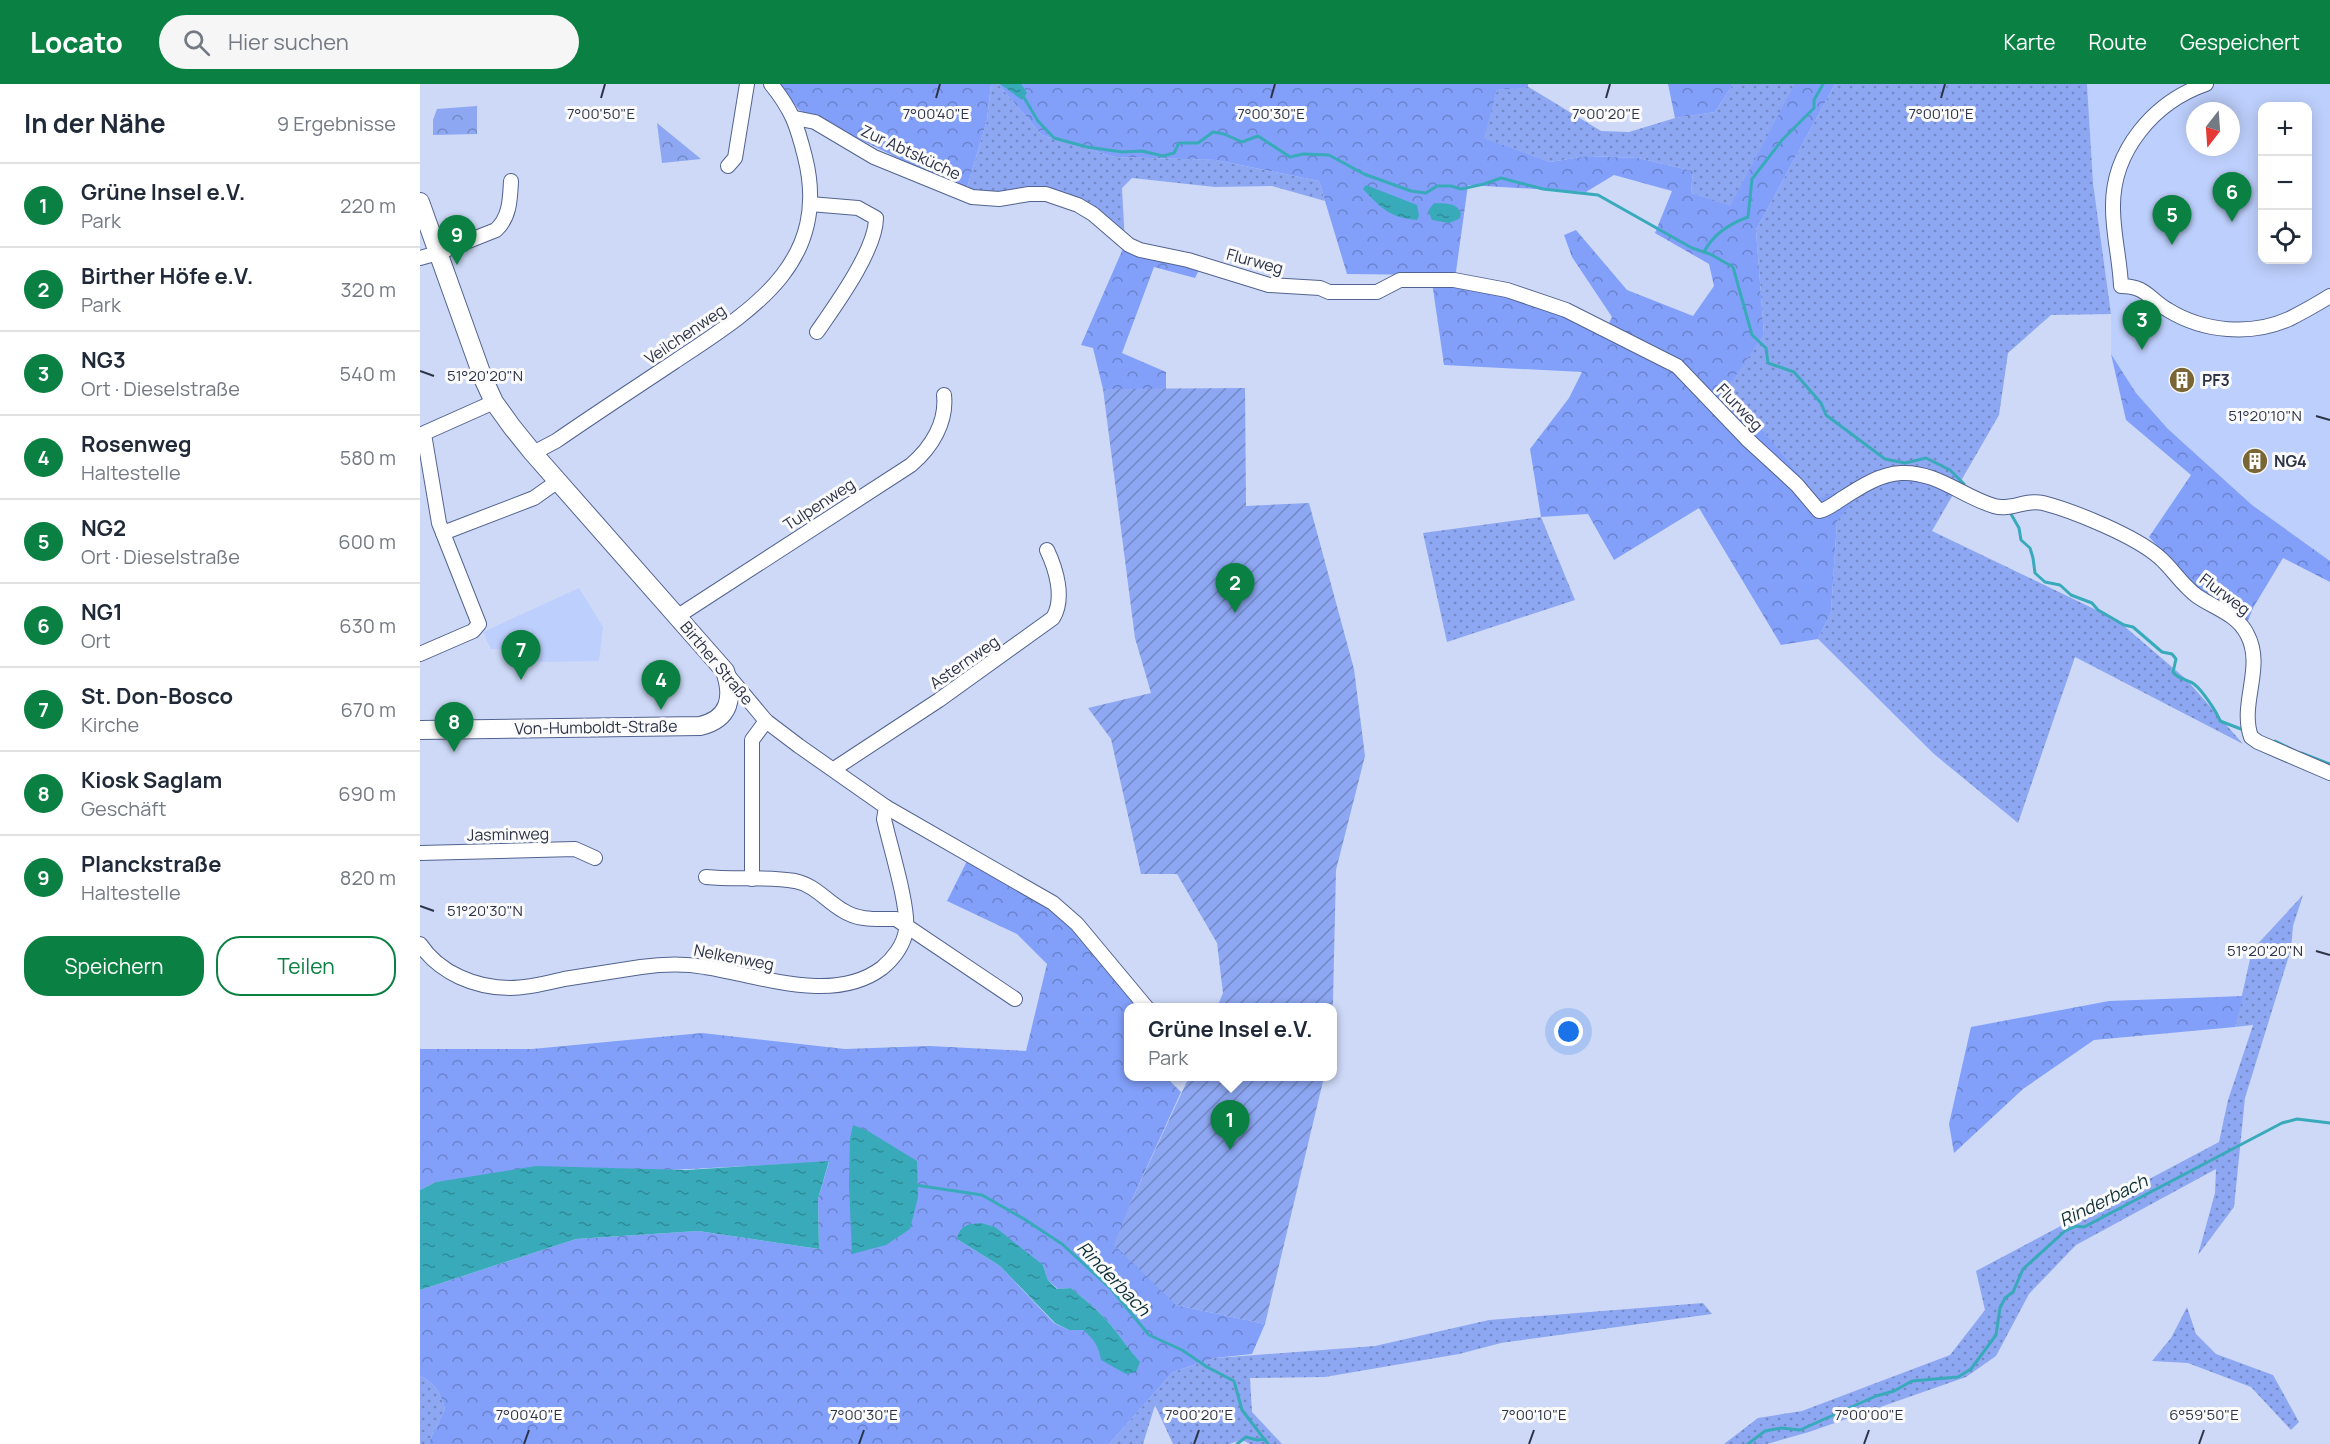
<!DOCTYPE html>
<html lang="de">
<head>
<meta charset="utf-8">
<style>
	:root { --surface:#fff; --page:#f6f6f7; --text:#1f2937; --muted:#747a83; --line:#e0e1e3; --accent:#0b8043 }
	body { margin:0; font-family:Manrope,sans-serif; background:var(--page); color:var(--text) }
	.controls { position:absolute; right:18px; top:18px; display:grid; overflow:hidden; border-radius:12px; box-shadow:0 3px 15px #0003 }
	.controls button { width:54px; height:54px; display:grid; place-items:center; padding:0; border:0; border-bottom:2px solid var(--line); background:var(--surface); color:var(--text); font:30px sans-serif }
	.compass { position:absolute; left:1766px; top:18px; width:54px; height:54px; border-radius:50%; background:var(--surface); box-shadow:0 3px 15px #0003; rotate:197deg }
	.you { position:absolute; left:1149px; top:948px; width:21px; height:21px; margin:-15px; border:4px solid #fff; border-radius:50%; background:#1a73e8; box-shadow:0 0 0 9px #1a73e833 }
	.badge { display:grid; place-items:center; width:39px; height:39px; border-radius:50%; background:var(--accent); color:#fff; font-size:20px; font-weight:700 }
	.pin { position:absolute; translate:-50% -50px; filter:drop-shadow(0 2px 3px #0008) }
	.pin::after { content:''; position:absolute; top:32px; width:21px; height:18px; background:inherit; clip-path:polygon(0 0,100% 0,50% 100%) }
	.popup { position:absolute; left:704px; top:919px; width:213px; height:78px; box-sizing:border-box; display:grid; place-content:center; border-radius:12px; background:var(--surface); filter:drop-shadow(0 2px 4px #0005); font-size:20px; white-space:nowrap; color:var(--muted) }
	.popup b { font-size:22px; color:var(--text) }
	.popup::after { content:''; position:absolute; left:50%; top:100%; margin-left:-12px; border:12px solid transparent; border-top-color:var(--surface) }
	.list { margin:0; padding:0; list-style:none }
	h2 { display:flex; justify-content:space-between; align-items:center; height:78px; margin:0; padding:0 24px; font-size:26px }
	h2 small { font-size:20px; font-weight:400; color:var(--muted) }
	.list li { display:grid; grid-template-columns:39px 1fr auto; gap:18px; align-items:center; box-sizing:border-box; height:84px; padding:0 24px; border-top:2px solid var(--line) }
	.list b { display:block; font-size:22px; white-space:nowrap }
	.list p { margin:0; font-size:20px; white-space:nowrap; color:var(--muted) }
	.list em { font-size:20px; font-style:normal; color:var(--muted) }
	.actions { display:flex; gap:12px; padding:18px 24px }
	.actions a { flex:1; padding:14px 0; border:2px solid var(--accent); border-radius:24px; text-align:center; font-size:21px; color:var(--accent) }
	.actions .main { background:var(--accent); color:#fff }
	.icon { flex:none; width:33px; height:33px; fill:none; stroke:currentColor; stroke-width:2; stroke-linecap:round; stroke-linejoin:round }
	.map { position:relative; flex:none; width:1910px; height:1360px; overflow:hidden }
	header { display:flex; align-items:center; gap:36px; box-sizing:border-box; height:84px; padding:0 30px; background:var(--accent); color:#fff }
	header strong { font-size:28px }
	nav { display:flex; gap:33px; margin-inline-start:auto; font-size:21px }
	.search { width:420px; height:54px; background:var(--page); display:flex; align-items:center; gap:15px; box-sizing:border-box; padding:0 21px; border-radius:33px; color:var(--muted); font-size:22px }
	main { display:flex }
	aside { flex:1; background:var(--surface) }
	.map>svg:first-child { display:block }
</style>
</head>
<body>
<header>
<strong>Locato</strong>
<div class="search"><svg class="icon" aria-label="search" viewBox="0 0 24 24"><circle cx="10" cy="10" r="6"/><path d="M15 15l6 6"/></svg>Hier suchen</div>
<nav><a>Karte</a><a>Route</a><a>Gespeichert</a></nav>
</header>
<main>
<aside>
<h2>In der Nähe<small>9 Ergebnisse</small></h2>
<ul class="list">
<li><span class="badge">1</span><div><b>Grüne Insel e.V.</b><p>Park</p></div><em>220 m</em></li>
<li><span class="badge">2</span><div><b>Birther Höfe e.V.</b><p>Park</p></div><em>320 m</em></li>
<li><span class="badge">3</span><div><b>NG3</b><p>Ort · Dieselstraße</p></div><em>540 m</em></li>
<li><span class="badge">4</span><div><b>Rosenweg</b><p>Haltestelle</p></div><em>580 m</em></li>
<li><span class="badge">5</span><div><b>NG2</b><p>Ort · Dieselstraße</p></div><em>600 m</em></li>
<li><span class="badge">6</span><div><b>NG1</b><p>Ort</p></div><em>630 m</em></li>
<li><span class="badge">7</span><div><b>St. Don-Bosco</b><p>Kirche</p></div><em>670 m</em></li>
<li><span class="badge">8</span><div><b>Kiosk Saglam</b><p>Geschäft</p></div><em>690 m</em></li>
<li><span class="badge">9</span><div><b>Planckstraße</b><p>Haltestelle</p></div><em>820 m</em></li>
</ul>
<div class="actions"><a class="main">Speichern</a><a>Teilen</a></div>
</aside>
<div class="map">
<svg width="1910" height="1360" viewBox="0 0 1910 1360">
	<defs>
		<pattern id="grass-dots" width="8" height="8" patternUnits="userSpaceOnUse" patternTransform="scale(1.5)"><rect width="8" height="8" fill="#8da7f2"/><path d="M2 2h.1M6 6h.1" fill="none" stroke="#7389c6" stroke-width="1.8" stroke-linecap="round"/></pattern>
		<pattern id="forest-crowns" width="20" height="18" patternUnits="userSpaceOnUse" patternTransform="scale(1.5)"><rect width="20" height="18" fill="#82a0fa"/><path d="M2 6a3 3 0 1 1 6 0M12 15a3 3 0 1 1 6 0" fill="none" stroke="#6b83cc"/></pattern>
		<pattern id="park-crowns" width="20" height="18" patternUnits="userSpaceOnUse" patternTransform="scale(1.5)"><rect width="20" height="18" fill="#8da7f2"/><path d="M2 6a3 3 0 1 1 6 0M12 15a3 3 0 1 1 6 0" fill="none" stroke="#7389c6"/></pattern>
		<pattern id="garden-furrows" width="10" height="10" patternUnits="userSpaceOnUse" patternTransform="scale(1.5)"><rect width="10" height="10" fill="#8da7f2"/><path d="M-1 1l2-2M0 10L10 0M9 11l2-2" fill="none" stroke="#7389c6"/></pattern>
		<pattern id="water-ripples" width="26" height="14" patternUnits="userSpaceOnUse" patternTransform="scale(1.5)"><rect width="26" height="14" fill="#39aaba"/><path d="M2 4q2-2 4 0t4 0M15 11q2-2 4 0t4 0" fill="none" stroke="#308b99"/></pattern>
	</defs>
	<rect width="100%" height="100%" fill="#cdd9f7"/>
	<g fill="#bdcffc" fill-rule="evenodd">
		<path d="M 1667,0 L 1910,0 L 1910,477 L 1832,421 L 1748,345 L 1716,309 L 1691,270 L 1691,230 L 1673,99 ZM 1842,22 L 1888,22 L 1888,176 L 1842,176 ZM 1775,27 L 1811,27 L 1811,63 L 1775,63 Z"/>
		<path d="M 159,504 L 183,543 L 179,577 L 115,578 L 115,566 L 71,565 L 63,548 Z"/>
	</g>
	<g fill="url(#grass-dots)">
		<path d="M 571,0 L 578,0 L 622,51 L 695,73 L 796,76 L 899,97 L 905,117 L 852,102 L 795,103 L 712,94 L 702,104 L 705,160 L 664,122 L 610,108 L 557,110 L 546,107 L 567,36 Z"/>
		<path d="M 1313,0 L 1375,0 L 1375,2 L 1310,123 L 1271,109 L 1273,87 L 1218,74 L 1167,72 L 1130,78 L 1063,54 L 1077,6 L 1107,2 L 1181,47 L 1209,48 L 1255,34 L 1295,28 Z"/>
		<path d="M 1415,0 L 1667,0 L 1673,99 L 1691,230 L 1631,231 L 1588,269 L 1579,331 L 1512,447 L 1697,536 L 1766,595 L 1823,660 L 1655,573 L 1598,739 L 1514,670 L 1398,555 L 1411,528 L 1417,437 L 1399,414 L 1306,304 L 1344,251 L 1336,146 Z"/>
		<path d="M 1121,433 L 1155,516 L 1027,558 L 1003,449 Z"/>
		<path d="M 1883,811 L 1873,842 L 1871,865 L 1825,1014 L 1814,1123 L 1778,1171 L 1795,1109 L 1796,1085 L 1656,1161 L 1609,1210 L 1576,1272 L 1546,1293 L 1389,1348 L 1347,1360 L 1304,1360 L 1338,1334 L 1382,1327 L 1530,1271 L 1565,1226 L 1556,1187 L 1799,1058 L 1808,1016 L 1833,941 L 1815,943 L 1832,866 Z"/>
		<path d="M 1283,1219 L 1292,1230 L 1081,1259 L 1039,1270 L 905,1293 L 830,1294 L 832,1328 L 862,1360 L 830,1360 L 822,1356 L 809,1360 L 753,1360 L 735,1321 L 723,1360 L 689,1360 L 753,1288 L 795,1274 L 955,1262 L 1069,1236 Z"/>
		<path d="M 1767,1223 L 1776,1250 L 1796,1270 L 1853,1291 L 1879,1338 L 1871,1346 L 1831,1303 L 1768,1279 L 1732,1277 L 1751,1254 Z"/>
		<path d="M 0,1292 C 16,1300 20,1308 25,1325 L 8,1360 L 0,1360 Z"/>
	</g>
	<g fill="url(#forest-crowns)" fill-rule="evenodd">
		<path d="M 359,0 L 571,0 L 567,36 L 546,107 L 379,26 Z"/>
		<path d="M 578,0 L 1108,0 L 1108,3 L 1077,6 L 1064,54 L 1130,78 L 1167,72 L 1218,74 L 1273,87 L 1271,109 L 1310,122 L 1375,0 L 1415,0 L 1336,146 L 1344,251 L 1307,304 L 1399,414 L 1425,406 L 1432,419 L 1417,437 L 1411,528 L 1398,555 L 1361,561 L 1279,424 L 1194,476 L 1168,430 L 1121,433 L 1110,365 L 1149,314 L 1162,288 L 1024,281 L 1011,191 L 927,190 L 899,97 L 796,76 L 695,73 L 622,51 ZM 1194,91 L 1252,107 L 1235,149 L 1289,180 L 1294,202 L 1273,232 L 1207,206 L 1156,146 L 1144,151 L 1152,173 L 1192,233 L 1187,243 L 1035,195 L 1048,101 L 1166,108 Z"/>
		<path d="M 1248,0 L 1313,0 L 1295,28 L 1255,34 Z"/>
		<path d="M 705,160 L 779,186 L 775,194 L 734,183 L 702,269 L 746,288 L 746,305 L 683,305 L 673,264 L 661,261 Z"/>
		<path d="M 1691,270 L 1716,309 L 1748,345 L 1832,421 L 1910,477 L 1910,498 L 1863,474 L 1833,524 L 1828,537 L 1779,505 L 1729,453 L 1771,391 L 1706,336 Z"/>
		<path d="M 547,777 L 635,828 L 664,859 L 716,923 L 708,924 L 708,992 L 746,993 L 761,1008 L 710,1120 L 756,1221 L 845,1240 L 832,1270 L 795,1274 L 753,1288 L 689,1360 L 8,1360 L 25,1325 C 20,1308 16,1300 0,1292 L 0,1206 L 156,1155 L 278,1147 L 399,1165 L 398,1115 L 409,1078 L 16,1098 L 0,1106 L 0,965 L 112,965 L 282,949 L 425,965 L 509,962 L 606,967 L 627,880 L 597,850 L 527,817 ZM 537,1155 L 623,1181 L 628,1196 L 638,1205 L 651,1204 C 664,1215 678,1226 690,1240 C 700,1252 709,1266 719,1278 L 679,1266 L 673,1253 L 663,1246 L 649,1246 L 634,1239 L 580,1182 Z"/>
		<path d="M 1823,912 L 1815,943 L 1674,956 L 1603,1005 L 1534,1069 L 1529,1040 L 1551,943 L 1689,917 Z"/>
	</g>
	<g fill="url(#park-crowns)">
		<path d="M 57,22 L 57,50 L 13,51 L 13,36 L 17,25 Z"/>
		<path d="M 237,39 L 281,75 L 242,79 Z"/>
	</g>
	<g fill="url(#garden-furrows)">
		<path d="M 825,304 L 826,422 L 889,419 L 934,585 L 945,672 L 916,786 L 912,960 L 912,924 L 797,923 L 803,909 L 797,859 L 757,790 L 721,790 L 691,655 L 668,624 L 731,609 L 715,554 L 683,305 Z"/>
		<path d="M 769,993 L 904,993 L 845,1240 L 756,1221 L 694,1161 L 710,1120 Z"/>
	</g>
	<g fill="url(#water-ripples)">
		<path d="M 580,0 L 601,0 L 607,9 L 602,16 Z"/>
		<path d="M 946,101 L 997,121 L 999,132 L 997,136 C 970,134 961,124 943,105 Z"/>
		<path d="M 1014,119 C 1026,120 1037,118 1041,130 L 1039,135 L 1029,139 L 1012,136 L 1008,127 Z"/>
		<path d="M 433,1041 L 448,1047 L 497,1077 L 498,1113 L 490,1145 L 466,1161 L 432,1170 L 429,1101 L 430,1055 Z"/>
		<path d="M 409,1077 L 398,1115 L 399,1165 L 278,1147 L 156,1155 L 0,1206 L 0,1106 L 16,1098 L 116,1082 L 266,1086 Z"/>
		<path d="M 561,1139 L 575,1143 L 623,1181 L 628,1196 L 637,1205 L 651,1204 C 664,1215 678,1226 690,1240 C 700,1252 709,1266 720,1278 L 716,1288 L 706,1290 L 681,1276 C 679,1263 674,1255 663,1246 L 649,1246 L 635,1239 L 580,1182 L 537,1155 C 540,1141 548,1140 561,1139 Z"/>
	</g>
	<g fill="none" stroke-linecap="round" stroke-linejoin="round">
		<g stroke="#39aaba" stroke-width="3">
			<path d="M 603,12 L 618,37 L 634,54 L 667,63 L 702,68 L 722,67 L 743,72 L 754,69 L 759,59 L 778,59 L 793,48 L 804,50 L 822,58 L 838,52 L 870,73 L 883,70 L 909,71 L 944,90 L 991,107 L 1006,109 L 1017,102 L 1031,102 L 1041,105 L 1064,100 L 1081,94 L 1123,105 L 1178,111 L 1272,164 L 1290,170 L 1313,183 L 1332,251 L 1346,264 L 1348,279 L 1374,288 L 1401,319 L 1406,331 L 1465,375 L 1485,379 L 1506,374 L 1530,386 L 1544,400"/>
			<path d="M 1284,168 C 1293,150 1309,140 1328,133 L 1332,95 L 1362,56 L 1394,24 L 1394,16 L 1403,0"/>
			<path d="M 1591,430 L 1599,444 L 1601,456 L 1610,464 L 1613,474 L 1615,489 L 1625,498 L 1640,501 L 1651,511 L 1672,519 L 1678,526 L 1704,541 L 1713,543 L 1742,568 L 1752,570 L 1756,575 L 1753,588 C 1759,596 1767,595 1774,600 C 1782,606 1797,628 1800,637 L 1821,645"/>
			<path d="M 1855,657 L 1875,667"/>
			<path d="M 1881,669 L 1910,680"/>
			<path d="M 495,1101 L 562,1111 L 604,1135 L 642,1160 L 691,1205 L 729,1251 L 762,1266 L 787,1283 L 814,1297 L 822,1326 L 848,1360"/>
			<path d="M 817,1360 L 826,1353 L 837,1356 L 845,1355"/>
			<path d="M 1328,1360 L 1345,1347 L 1361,1344 L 1380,1346 L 1456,1312 L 1474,1307 L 1492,1297 L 1538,1293 L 1551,1285 L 1576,1251 L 1580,1224 L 1585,1214 L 1593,1208 L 1603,1185 L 1645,1147 L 1656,1142 L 1664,1143 L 1862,1039 L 1877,1035 L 1910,1039"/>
		</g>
		<g stroke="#53638f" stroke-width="16">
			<g id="street">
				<path d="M 1786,0 C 1734,18 1692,67 1693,124 C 1693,150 1700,176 1701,202 C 1726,202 1729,215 1748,226 C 1784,248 1831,252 1869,235 C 1883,228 1897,220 1910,212"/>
				<path d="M 375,34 L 395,38 L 454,73 L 552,113 L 579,115 L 609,110 L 626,110 L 658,121 L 673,130 L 709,161 L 720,166 L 768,176 L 849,201 L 900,204 L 909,208 L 957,208 L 980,196 L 1034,196 L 1087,206 L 1146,226 L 1257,282 L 1327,355 L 1377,401 L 1399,427 C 1407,426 1415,419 1423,414 C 1440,403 1460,390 1481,389 C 1516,387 1543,413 1574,422 C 1591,427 1605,415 1623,419 C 1654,427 1715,452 1739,473 C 1752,484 1762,501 1777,512 C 1794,524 1817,530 1827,550 C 1845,583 1819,619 1831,653 L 1838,658 L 1910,689"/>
				<path d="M 308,82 L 315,74 L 327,0"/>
				<path d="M 390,120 L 438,124 L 456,134 C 456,166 415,222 397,248"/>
				<path d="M 0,174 L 18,169 L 76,146 C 90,133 90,115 91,97"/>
				<path d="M 0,351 L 74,318"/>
				<path d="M 113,369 L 136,357 C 175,330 215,304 254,278 C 329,228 412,180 385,73 C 377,41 372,26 351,0"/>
				<path d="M 23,449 L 114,414 L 138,397"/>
				<path d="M 258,532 L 491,381 C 512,363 527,338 524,311"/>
				<path d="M 0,570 L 53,547 L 59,540 L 19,439 L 4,350"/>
				<path d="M 306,589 L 346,637 L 379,662 L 466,723 L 633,819 L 657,840 L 727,924"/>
				<path d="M 414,685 L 519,616 L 633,534 C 645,514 636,485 627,466"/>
				<path d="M 0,769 L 155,765 L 175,774"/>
				<path d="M 286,793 C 315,796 346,792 375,797 C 395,801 405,816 422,826 C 439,837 456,835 476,835 L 595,915"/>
				<path d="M 332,795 L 332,656 L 346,637"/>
				<path d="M 0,860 C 19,889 56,904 90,904 C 109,904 127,899 144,895 C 170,891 196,887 221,883 C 242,880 263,879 285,883 C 338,891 413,921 462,884 C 473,875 484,861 486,846 C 489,822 470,762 464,735 L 466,723"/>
			</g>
		</g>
		<g stroke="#53638f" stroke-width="20">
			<path id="secondary" d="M 0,118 L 63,294 L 74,318 L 92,343 L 113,369 L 305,587 C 314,613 310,635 280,642 L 0,646"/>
		</g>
		<use href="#street" stroke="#fff" stroke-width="14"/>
		<use href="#secondary" stroke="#fff" stroke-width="18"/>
	</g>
	<path fill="none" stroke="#2c3347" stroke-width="2" d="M 181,14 L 185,0M 516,14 L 520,0M 851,14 L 855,0M 1186,14 L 1190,0M 1521,14 L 1525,0M 0,287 L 14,292M 1896,332 L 1910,336M 0,822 L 14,827M 1896,867 L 1910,871M 104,1360 L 109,1346M 439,1360 L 444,1346M 774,1360 L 779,1346M 1109,1360 L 1114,1346M 1444,1360 L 1449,1346M 1779,1360 L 1784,1346"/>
	<defs>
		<g id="building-disc" transform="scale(1.35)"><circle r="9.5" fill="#796634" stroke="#fafafa"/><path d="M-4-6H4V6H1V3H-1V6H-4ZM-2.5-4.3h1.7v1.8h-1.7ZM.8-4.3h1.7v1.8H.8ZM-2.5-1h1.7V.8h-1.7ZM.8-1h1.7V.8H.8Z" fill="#fff"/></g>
	</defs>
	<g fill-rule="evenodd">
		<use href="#building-disc" x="1762" y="296"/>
		<use href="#building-disc" x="1835" y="377"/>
	</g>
	<g text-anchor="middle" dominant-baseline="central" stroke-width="6" stroke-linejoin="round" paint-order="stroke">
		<g font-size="16" fill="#2c3347" stroke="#fafafa">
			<text transform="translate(491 68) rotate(25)">Zur Abtsküche</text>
			<text transform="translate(835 177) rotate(15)">Flurweg</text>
			<text transform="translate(265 250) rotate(-34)">Veilchenweg</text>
			<text transform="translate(1320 323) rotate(46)">Flurweg</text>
			<text transform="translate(399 420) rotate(-33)">Tulpenweg</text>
			<text transform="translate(1805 510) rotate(37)">Flurweg</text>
			<text transform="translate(544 578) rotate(-35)">Asternweg</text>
			<text transform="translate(297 579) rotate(50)">Birther Straße</text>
			<text transform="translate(176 643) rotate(-1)">Von-Humboldt-Straße</text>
			<text transform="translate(88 750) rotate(-1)">Jasminweg</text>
			<text transform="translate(314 873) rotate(11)">Nelkenweg</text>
		</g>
		<g font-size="16" font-weight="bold" fill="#2c3347" stroke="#fafafa" text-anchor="start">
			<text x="1782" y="296">PF3</text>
			<text x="1854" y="377">NG4</text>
		</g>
		<g font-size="18" font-style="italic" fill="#0d2f34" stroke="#fafafa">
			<text transform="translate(1683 1116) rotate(-26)">Rinderbach</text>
			<text transform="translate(694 1194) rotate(46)">Rinderbach</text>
		</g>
	</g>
	<g font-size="15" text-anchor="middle" fill="#2c3347" stroke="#fafafa" stroke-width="6" stroke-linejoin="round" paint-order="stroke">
		<text x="181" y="35">7°00'50"E</text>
		<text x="516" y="35">7°00'40"E</text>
		<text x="851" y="35">7°00'30"E</text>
		<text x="1186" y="35">7°00'20"E</text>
		<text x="1521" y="35">7°00'10"E</text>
		<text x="65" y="297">51°20'20"N</text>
		<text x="1845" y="337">51°20'10"N</text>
		<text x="65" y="832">51°20'30"N</text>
		<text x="1845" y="872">51°20'20"N</text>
		<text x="109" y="1336">7°00'40"E</text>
		<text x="444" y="1336">7°00'30"E</text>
		<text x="779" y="1336">7°00'20"E</text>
		<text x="1114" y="1336">7°00'10"E</text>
		<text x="1449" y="1336">7°00'00"E</text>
		<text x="1784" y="1336">6°59'50"E</text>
	</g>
</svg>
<div class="controls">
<button>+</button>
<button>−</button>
<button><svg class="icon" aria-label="locate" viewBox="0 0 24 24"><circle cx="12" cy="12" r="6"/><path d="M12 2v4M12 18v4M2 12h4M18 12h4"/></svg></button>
</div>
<svg class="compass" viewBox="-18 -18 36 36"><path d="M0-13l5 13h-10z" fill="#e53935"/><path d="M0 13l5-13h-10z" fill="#747a83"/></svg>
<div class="you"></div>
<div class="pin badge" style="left:810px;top:1066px">1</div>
<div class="popup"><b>Grüne Insel e.V.</b>Park</div>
<div class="pin badge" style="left:815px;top:529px">2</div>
<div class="pin badge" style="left:1722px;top:266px">3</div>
<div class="pin badge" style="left:241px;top:626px">4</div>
<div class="pin badge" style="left:1752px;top:161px">5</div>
<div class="pin badge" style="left:1812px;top:138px">6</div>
<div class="pin badge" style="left:101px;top:596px">7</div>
<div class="pin badge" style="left:34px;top:668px">8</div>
<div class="pin badge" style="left:37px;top:181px">9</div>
</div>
</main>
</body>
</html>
